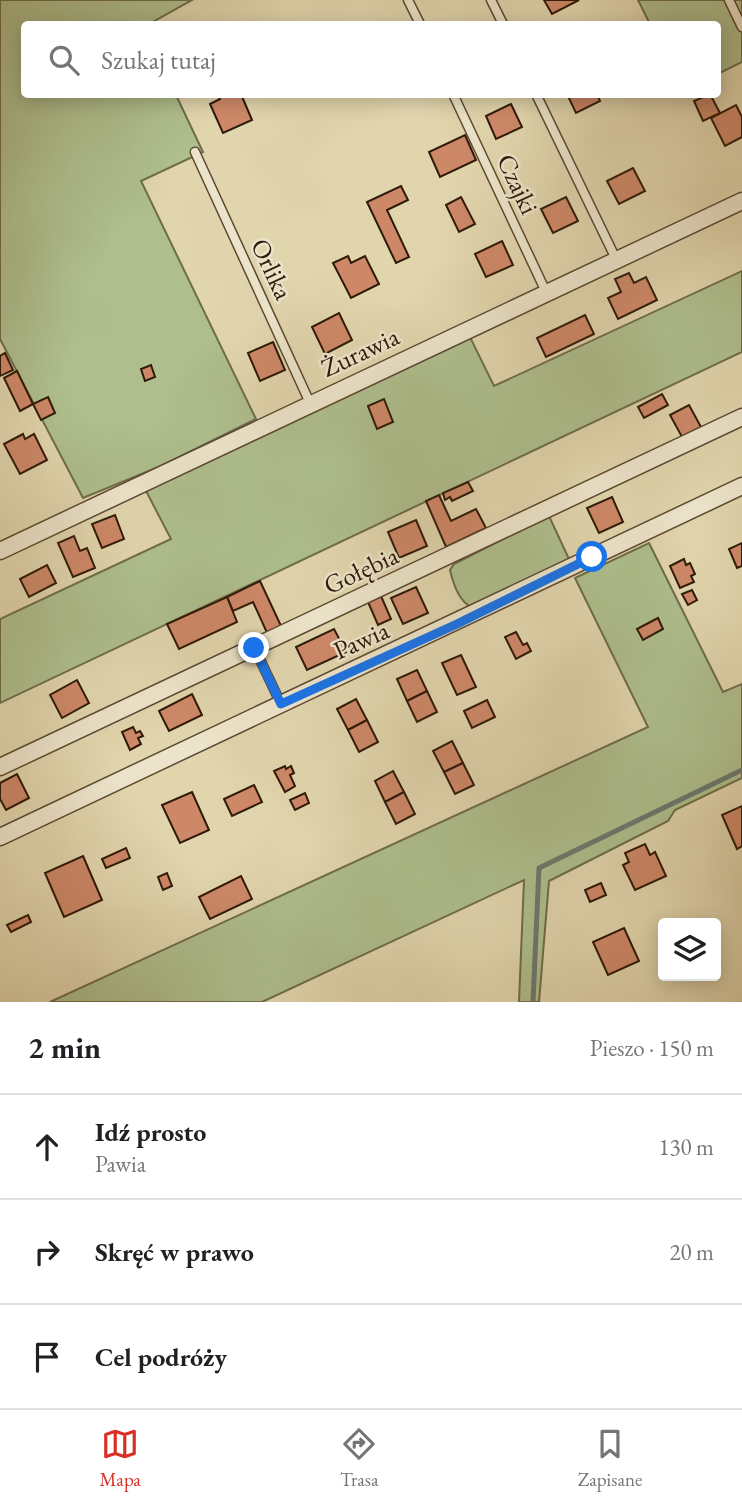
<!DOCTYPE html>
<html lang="pl">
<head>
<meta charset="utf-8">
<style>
	:root { --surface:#fff; --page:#f2f2f2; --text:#202124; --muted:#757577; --line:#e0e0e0; --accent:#d93025 }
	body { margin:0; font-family:"EB Garamond",serif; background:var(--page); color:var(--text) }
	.controls { position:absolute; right:21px; bottom:21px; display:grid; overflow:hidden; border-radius:7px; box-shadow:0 4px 18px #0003 }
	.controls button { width:63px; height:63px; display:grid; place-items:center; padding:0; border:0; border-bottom:2px solid var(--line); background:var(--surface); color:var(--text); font:35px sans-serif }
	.stop { position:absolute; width:21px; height:21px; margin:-16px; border:5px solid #1a73e8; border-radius:50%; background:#fff }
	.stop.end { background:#1a73e8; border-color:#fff; box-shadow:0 2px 7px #0008 }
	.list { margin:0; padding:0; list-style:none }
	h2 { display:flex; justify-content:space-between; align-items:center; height:91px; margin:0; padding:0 28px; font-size:30px }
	h2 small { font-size:23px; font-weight:400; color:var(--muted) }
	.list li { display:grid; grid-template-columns:46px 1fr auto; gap:21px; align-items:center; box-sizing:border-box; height:105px; padding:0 28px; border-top:2px solid var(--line) }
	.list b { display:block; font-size:26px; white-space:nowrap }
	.list p { margin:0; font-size:23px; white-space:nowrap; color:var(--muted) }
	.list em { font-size:23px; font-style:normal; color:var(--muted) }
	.icon { flex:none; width:38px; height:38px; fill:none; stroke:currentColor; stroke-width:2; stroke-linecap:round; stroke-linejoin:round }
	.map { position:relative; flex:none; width:742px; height:1002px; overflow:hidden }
	.search { position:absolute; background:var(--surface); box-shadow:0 4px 18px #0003; left:21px; right:21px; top:21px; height:77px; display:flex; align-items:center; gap:18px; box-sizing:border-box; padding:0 24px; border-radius:7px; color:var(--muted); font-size:26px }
	.sheet { height:406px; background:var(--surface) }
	nav { display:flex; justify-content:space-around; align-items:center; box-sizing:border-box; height:98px; border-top:2px solid var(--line); background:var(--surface); font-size:19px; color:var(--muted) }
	nav a { display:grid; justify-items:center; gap:4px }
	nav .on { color:var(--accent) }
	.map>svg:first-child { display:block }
</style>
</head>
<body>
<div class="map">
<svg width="742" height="1002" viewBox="0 0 742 1002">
	<rect width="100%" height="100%" fill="#e1d5ad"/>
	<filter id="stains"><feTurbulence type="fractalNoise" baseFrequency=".00286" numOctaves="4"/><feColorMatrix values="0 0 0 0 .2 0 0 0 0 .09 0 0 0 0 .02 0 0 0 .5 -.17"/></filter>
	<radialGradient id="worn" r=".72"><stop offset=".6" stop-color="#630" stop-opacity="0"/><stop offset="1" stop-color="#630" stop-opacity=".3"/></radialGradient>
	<g fill="#aebe8d" stroke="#6e6c4a" stroke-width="2">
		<path d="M 0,0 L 192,0 L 149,24 L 24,24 L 24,94 L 176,95 L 203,152 L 141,181 L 256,419 L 161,466 L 83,498 L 0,339 Z"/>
		<path d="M 638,0 L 742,0 L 742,62 L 718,74 L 718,24 L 650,24 Z"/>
		<path d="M 742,271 L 742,352 L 0,703 L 0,619 L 171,539 L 145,489 L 470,337 L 494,386 Z"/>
		<path d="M 549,516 L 569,559 L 477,605 L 471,607 C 459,601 453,583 450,570 L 454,564 Z"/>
		<path d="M 649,543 L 723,692 L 742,684 L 742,778 L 675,810 L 668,821 L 549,881 L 539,1002 L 519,1002 L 524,880 L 262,1002 L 50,1002 L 648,727 L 575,578 Z"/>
	</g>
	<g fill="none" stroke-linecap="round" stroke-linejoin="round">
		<path stroke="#6c786d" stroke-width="5" d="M 533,1002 L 539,868 L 742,770"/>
	</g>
	<g fill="#cd8868" stroke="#2f1908" stroke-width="2">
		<path d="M 544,0 L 579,0 L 552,14 Z"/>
		<path d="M 218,94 L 241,94 L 252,120 L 223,133 L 210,104 L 220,99 Z"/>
		<path d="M 567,94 L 597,94 L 600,101 L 576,113 Z"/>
		<path d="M 710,94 L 720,113 L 703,121 L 694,101 Z"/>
		<path d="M 511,104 L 522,127 L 496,139 L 486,116 Z"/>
		<path d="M 736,105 L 742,117 L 742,137 L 725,146 L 711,118 Z"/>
		<path d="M 465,135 L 476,160 L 440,177 L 429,152 Z"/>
		<path d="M 633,168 L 645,191 L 619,204 L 607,181 Z"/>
		<path d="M 401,186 L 408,200 L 387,210 L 409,257 L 396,263 L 367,202 Z"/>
		<path d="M 461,197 L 475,224 L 459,232 L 446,205 Z"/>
		<path d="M 566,197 L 578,221 L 553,233 L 541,209 Z"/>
		<path d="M 502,241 L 513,265 L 486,277 L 475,254 Z"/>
		<path d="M 348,256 L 351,263 L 365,256 L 379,284 L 351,298 L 333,263 Z"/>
		<path d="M 629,273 L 634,283 L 646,277 L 657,300 L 618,319 L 608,298 L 621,292 L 615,279 Z"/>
		<path d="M 339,313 L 352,340 L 325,354 L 312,327 Z"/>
		<path d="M 585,315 L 594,334 L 546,357 L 537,338 Z"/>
		<path d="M 273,342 L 285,370 L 260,381 L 248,353 Z"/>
		<path d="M 5,353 L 13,370 L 0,376 L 0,356 Z"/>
		<path d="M 151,365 L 155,377 L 145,381 L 141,369 Z"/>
		<path d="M 17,371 L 33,404 L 20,411 L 4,378 Z"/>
		<path d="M 662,394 L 668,405 L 644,418 L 638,407 Z"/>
		<path d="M 48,397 L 55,413 L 41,420 L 33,404 Z"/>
		<path d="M 384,399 L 393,422 L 377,429 L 368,406 Z"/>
		<path d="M 689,405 L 701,427 L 682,437 L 670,415 Z"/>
		<path d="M 23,434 L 25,439 L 34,434 L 47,460 L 20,474 L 4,444 Z"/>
		<path d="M 468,482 L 473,491 L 452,501 L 450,497 L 445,500 L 443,493 Z"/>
		<path d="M 439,495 L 451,521 L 476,509 L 486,528 L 446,547 L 426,501 Z"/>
		<path d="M 612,497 L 623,522 L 599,533 L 587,508 Z"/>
		<path d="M 115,515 L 124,539 L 102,548 L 92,524 Z"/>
		<path d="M 416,520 L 427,546 L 399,558 L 388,532 Z"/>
		<path d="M 74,536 L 80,551 L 87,548 L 95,568 L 73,577 L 58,543 Z"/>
		<path d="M 742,543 L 742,566 L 737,568 L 729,549 Z"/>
		<path d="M 684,559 L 686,565 L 690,563 L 695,574 L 691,576 L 694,582 L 680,588 L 670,566 Z"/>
		<path d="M 47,565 L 56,583 L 29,597 L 20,579 Z"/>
		<path d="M 260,581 L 282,628 L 268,635 L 253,602 L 233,611 L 227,597 Z"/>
		<path d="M 416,587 L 428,613 L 403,624 L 391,598 Z"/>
		<path d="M 692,590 L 697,600 L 688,605 L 682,594 Z"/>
		<path d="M 381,596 L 391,619 L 378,625 L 368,602 Z"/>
		<path d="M 227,597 L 237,622 L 179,649 L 167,624 Z"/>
		<path d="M 658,618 L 663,629 L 643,640 L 637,629 Z"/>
		<path d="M 334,629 L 346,652 L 307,670 L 296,647 Z"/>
		<path d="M 516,632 L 523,645 L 527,643 L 531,651 L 516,659 L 505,637 Z"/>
		<path d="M 461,655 L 476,687 L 457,695 L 442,663 Z"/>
		<path d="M 417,670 L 427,691 L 407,701 L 397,679 Z"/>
		<path d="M 77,680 L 89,703 L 62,718 L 50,695 Z"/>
		<path d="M 427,691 L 437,712 L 417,722 L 407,701 Z"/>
		<path d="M 192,694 L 202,715 L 169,731 L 159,711 Z"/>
		<path d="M 356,699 L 367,720 L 348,730 L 337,709 Z"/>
		<path d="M 487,700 L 495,717 L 472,728 L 464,711 Z"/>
		<path d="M 367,720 L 378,742 L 359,752 L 348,730 Z"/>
		<path d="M 133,727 L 136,733 L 140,731 L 143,736 L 138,738 L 141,744 L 130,750 L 122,732 Z"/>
		<path d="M 452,741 L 463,763 L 444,772 L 433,751 Z"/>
		<path d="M 463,763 L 474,785 L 455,794 L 444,772 Z"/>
		<path d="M 285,766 L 286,769 L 291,766 L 294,773 L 290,775 L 295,786 L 285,792 L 274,771 Z"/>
		<path d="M 393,771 L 404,792 L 385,802 L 375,781 Z"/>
		<path d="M 17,774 L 29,798 L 6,810 L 0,799 L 0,783 Z"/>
		<path d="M 254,785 L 262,802 L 232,816 L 224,799 Z"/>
		<path d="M 192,792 L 209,830 L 180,843 L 162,805 Z"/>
		<path d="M 404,792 L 415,814 L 396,824 L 385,802 Z"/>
		<path d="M 305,793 L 309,803 L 295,810 L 290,800 Z"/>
		<path d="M 742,806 L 742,846 L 737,849 L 722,815 Z"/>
		<path d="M 645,844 L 650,855 L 655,852 L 666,876 L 635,890 L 623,865 L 629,862 L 625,853 Z"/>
		<path d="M 126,848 L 130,858 L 106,868 L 102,859 Z"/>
		<path d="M 83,856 L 102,900 L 64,917 L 45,873 Z"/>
		<path d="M 167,873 L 172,886 L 163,890 L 158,877 Z"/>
		<path d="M 241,876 L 252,899 L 210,919 L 199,897 Z"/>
		<path d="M 601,883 L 606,895 L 590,902 L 585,890 Z"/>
		<path d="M 28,915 L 31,922 L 11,932 L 7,925 Z"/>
		<path d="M 624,928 L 639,961 L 608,975 L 593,942 Z"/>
	</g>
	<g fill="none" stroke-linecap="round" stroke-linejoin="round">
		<g stroke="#5c4831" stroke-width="11">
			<g id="service">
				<path d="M 408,0 L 420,24"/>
				<path d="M 491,0 L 503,24"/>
				<path d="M 729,0 L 742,27"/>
				<path d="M 453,94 L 546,292"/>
				<path d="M 536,94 L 616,259"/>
				<path d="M 195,152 L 310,403"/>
				<path d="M 254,647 L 281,704"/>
			</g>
		</g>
		<g stroke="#5c4831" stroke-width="19">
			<g id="minor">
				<path d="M 0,551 L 742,201"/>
				<path d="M 0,767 L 742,417"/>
				<path d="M 0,837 L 742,486"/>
			</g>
		</g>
		<use href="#service" stroke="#ece4ca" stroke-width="8"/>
		<use href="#minor" stroke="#ece4ca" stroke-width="16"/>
	</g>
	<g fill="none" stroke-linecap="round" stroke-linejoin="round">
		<path stroke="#1a73e8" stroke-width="9" d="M 254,648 L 281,704 L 457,624 L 592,557"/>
	</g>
	<g text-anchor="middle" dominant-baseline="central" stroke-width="5" stroke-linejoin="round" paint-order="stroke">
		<g font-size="26" fill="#2f1908" stroke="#ece4ca">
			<text transform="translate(518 184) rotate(65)">Czajki</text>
			<text transform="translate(272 269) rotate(65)">Orlika</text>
			<text transform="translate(360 352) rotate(-25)">Żurawia</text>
			<text transform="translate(361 570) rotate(-25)">Gołębia</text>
			<text transform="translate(361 640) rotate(-24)">Pawia</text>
		</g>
	</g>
	<rect width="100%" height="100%" filter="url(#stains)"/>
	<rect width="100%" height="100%" fill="url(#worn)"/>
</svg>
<div class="controls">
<button><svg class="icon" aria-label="layers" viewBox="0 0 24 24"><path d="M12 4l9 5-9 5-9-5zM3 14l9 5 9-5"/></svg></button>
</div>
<div class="stop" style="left:592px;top:557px"></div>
<div class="stop end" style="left:254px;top:648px"></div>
<div class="search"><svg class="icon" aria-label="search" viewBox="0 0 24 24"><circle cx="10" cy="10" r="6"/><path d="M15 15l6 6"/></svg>Szukaj tutaj</div>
</div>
<section class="sheet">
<h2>2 min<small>Pieszo · 150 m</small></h2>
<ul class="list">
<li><svg class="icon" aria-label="ahead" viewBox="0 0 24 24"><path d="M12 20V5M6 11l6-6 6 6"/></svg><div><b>Idź prosto</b><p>Pawia</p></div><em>130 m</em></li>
<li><svg class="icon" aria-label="right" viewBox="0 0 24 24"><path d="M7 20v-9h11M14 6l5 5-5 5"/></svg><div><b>Skręć w prawo</b></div><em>20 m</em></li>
<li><svg class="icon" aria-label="arrive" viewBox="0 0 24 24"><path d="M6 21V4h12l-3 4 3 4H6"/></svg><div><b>Cel podróży</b></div></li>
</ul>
</section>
<nav>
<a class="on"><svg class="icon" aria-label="map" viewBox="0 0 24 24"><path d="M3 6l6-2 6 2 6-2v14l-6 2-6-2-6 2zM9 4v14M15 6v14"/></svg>Mapa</a>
<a><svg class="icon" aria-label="directions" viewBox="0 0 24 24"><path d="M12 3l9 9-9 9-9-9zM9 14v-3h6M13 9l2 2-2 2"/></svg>Trasa</a>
<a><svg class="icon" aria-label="saved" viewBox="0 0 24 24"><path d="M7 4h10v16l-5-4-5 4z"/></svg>Zapisane</a>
</nav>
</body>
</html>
